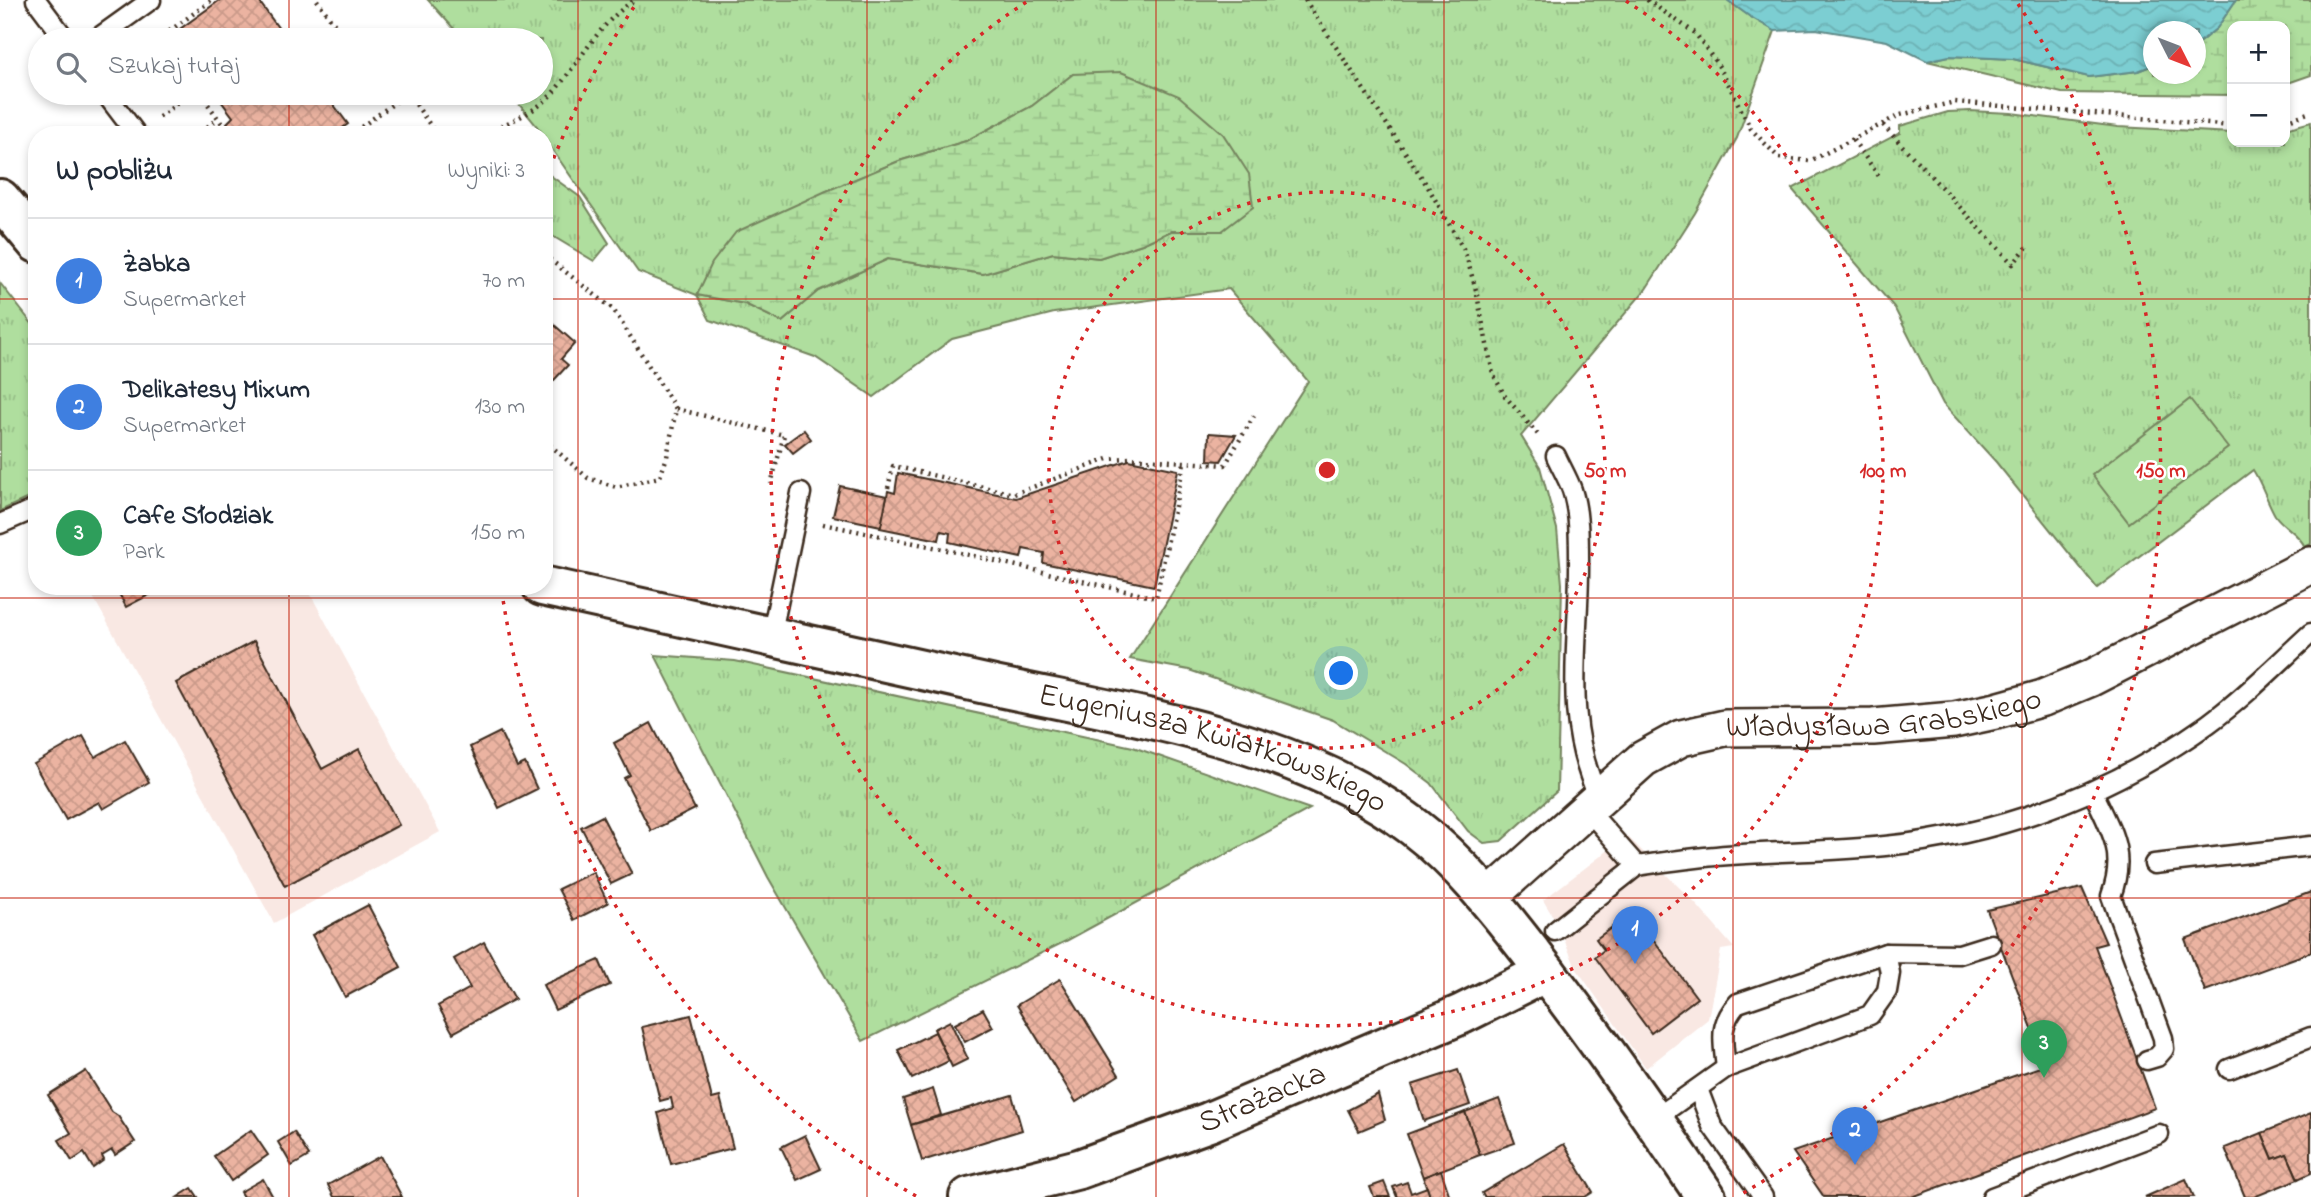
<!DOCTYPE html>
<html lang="pl">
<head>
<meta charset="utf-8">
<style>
	:root { --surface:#fff; --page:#f6f6f7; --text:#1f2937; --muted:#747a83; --line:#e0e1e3; --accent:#0b8043 }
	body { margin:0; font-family:"Indie Flower",sans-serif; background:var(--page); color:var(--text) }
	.controls { position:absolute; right:21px; top:21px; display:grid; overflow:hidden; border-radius:14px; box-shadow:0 4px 10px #0003 }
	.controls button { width:63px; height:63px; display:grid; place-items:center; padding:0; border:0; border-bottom:2px solid var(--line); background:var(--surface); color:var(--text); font:35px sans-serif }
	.compass { position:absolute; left:2143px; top:21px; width:63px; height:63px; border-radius:50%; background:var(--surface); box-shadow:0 4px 10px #0003; rotate:132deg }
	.you { position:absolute; left:1342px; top:674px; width:24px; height:24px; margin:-18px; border:5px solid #fff; border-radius:50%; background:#1a73e8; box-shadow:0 0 0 10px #1a73e833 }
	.badge { display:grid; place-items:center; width:46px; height:46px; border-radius:50%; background:var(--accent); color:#fff; font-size:23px; font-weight:700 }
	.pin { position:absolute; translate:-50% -58px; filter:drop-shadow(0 2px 4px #0008) }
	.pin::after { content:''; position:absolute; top:37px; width:24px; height:21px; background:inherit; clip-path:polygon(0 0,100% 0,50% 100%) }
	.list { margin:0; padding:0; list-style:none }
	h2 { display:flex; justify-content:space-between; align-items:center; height:91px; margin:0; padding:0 28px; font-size:30px }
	h2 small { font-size:23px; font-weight:400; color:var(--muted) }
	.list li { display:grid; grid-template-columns:46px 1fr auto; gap:21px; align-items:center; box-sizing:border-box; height:126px; padding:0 28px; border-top:2px solid var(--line) }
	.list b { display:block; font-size:26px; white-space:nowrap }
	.list p { margin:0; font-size:23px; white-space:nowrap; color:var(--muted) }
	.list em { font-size:23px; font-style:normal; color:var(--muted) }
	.icon { flex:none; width:38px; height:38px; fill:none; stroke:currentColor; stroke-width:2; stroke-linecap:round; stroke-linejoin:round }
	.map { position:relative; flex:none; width:2311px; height:1197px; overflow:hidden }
	.search { position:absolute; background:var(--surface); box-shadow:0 4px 10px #0003; left:28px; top:28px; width:525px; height:77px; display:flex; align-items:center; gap:18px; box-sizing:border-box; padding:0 24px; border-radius:38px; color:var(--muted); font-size:26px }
	.panel { position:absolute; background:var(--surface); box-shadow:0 4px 10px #0003; left:28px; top:126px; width:525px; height:469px; border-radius:28px }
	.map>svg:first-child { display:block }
</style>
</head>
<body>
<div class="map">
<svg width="2311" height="1197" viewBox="0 0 2311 1197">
	<defs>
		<pattern id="grass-tufts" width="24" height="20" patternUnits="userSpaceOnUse" patternTransform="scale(1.75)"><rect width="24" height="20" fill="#afde9e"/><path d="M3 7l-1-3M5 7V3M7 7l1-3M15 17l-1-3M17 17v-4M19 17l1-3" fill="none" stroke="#97bf88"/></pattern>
		<pattern id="wetland-marsh" width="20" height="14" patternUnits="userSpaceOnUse" patternTransform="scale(1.75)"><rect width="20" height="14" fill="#afde9e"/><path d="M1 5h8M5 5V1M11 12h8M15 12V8" fill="none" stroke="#97bf88"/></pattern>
		<pattern id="water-waves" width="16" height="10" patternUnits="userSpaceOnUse" patternTransform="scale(1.75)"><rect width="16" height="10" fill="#7cced2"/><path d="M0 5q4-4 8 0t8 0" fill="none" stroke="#6cb1b4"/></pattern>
		<pattern id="building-cross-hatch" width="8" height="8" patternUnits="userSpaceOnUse" patternTransform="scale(1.75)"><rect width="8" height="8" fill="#ebb3a1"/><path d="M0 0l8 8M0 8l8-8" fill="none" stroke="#ca9a8a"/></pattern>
	</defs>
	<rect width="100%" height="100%" fill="#fff"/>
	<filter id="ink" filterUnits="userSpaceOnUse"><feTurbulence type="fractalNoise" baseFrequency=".0143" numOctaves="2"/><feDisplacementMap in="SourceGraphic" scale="14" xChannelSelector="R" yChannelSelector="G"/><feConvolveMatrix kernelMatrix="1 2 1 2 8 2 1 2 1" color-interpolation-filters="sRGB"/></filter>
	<g filter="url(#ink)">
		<g fill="#f9e8e3">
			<path d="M 87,586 L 306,586 L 440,832 L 274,923 Z"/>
			<path d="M 1627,836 L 1695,903 L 1734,948 L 1721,950 L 1708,1019 L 1646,1068 L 1576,968 L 1558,925 L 1543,900 Z"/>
		</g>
		<g fill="url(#grass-tufts)" stroke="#75845e" stroke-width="2" fill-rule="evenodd">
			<path d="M 428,0 L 1727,0 L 1749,16 L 1775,31 L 1737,138 L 1695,213 L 1646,289 L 1521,436 L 1540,467 L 1557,529 L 1562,584 L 1557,791 L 1501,841 L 1484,843 L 1468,831 L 1431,783 L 1406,764 L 1333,720 L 1189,670 L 1130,659 L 1308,381 L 1229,289 L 1054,313 L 952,339 L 874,397 L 815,357 L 710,320 L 697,295 L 638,272 L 544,138 L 544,135 L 510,93 L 541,93 L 541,40 L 464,40 ZM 1073,74 L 1222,231 L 1171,231 L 1142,244 L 1099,258 L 1053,253 L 983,274 L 888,259 L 818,291 L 782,322 L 745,304 L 697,295 L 824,192 L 899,161 L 966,141 L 1032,106 Z"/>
			<path d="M 1970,111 L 2011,113 L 2118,127 L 2232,133 L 2232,142 L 2285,142 L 2285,129 L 2311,122 L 2311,544 L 2305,547 C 2298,532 2284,528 2275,515 C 2267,501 2262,484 2253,470 L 2097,588 L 1996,462 L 1943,404 L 1894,307 L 1792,189 L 1900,133 L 1900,126 L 1948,112 Z"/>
			<path d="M 544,171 L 580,197 L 609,243 L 594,261 L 544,231 Z"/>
			<path d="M 0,283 L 37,330 L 37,494 L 0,511 Z"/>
			<path d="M 655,655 L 735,661 L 1133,747 L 1310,809 L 1066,941 L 863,1041 L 768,877 Z"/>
		</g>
		<g fill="url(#wetland-marsh)" stroke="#75845e" stroke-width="2">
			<path d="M 2236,0 L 2311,0 L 2311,75 L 2285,84 L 2285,26 L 2232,26 L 2232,95 L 2062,93 L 1927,61 L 1949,56 L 2013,59 L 2089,77 L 2138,71 L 2153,65 L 2154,74 L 2196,74 L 2196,45 L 2217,28 Z"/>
			<path d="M 1121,72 L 1179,96 L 1223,134 L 1249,174 L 1253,207 L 1222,231 L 1171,231 L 1142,244 L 1099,258 L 1053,253 L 983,274 L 888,259 L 818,291 L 782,322 L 745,304 L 697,295 L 712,263 L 736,232 L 824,192 L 899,161 L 966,141 L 1032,106 L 1073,74 Z"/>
		</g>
		<path fill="#afde9e" stroke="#75845e" stroke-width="2" d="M 2190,399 L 2228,448 L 2129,523 L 2092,475 Z"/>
		<path fill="url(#water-waves)" stroke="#628c8a" stroke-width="2" d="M 1727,0 L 2236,0 L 2217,28 L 2196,45 L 2196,32 L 2154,32 L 2153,65 L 2138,71 L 2089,77 L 2013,59 L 1949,56 L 1927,61 L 1887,41 L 1816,29 L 1775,31 L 1749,16 Z"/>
		<g fill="url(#building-cross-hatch)" stroke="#3b2a1e" stroke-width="2">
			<path d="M 220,0 L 258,0 L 287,40 L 178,40 L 173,34 Z"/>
			<path d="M 215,93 L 325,93 L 348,124 L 333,135 L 235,135 L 227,123 L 233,117 Z"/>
			<path d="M 544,316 L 575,343 L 561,359 L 568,365 L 544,391 Z"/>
			<path d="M 804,430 L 811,439 L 793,453 L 785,444 Z"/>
			<path d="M 1209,433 L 1236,435 L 1221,461 L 1208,460 Z"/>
			<path d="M 1129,460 L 1178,470 L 1154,586 L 1043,563 L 1044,553 L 1023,549 L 1021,558 L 949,542 L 950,533 L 941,531 L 939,540 L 880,528 L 888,491 L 895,493 L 898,473 L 1016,498 Z"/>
			<path d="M 840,486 L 887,496 L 881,526 L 833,516 Z"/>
			<path d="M 115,586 L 166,586 L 126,607 Z"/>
			<path d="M 254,641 L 322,769 L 359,749 L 399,825 L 285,886 L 176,683 Z"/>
			<path d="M 651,723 L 695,809 L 651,831 L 624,778 L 630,775 L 614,743 Z"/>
			<path d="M 500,732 L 517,767 L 525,763 L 537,789 L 499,808 L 470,747 Z"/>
			<path d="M 83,736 L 95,757 L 125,740 L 149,782 L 103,809 L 99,802 L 66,820 L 34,764 Z"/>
			<path d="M 602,816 L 632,874 L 611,884 L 581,827 Z"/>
			<path d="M 593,872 L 608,903 L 574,920 L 558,889 Z"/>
			<path d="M 2082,888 L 2106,943 L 2095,946 L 2155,1108 L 1912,1197 L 1824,1197 L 1793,1152 L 2046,1065 L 1987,910 Z"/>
			<path d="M 2311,892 L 2311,952 L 2205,991 L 2185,939 Z"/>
			<path d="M 368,905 L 401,967 L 345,997 L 312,935 Z"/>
			<path d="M 1633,912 L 1697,998 L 1651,1033 L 1595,957 L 1604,950 L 1596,939 Z"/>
			<path d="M 484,942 L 515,999 L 453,1033 L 438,1006 L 470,988 L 454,959 Z"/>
			<path d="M 599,960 L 610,985 L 555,1010 L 543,985 Z"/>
			<path d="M 1060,979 L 1119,1075 L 1076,1102 L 1017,1005 Z"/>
			<path d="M 983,1009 L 993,1027 L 965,1042 L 955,1024 Z"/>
			<path d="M 691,1015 L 712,1099 L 720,1097 L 733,1148 L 671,1164 L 658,1113 L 673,1108 L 671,1098 L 660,1101 L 642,1027 Z"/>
			<path d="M 950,1021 L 968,1059 L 952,1067 L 934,1029 Z"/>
			<path d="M 935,1032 L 949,1061 L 912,1079 L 898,1050 Z"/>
			<path d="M 1458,1070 L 1470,1105 L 1424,1121 L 1412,1085 Z"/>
			<path d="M 86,1071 L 112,1112 L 118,1116 L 135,1142 L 115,1155 L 112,1150 L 102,1156 L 104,1160 L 93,1168 L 84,1153 L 72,1161 L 59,1140 L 71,1133 L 48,1095 Z"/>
			<path d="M 933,1089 L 941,1115 L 911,1125 L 903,1099 Z"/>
			<path d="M 1378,1094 L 1385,1120 L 1359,1131 L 1348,1110 Z"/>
			<path d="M 1012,1095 L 1022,1130 L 922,1161 L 911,1125 Z"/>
			<path d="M 1499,1099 L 1515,1143 L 1480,1155 L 1465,1112 Z"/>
			<path d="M 1465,1112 L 1480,1155 L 1423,1177 L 1407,1134 Z"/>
			<path d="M 2311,1113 L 2311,1173 L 2298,1179 L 2287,1154 L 2273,1159 L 2262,1133 Z"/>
			<path d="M 251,1130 L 268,1155 L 231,1181 L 214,1156 Z"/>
			<path d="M 294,1132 L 309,1156 L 292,1166 L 278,1142 Z"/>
			<path d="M 2262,1133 L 2273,1159 L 2287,1154 L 2298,1179 L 2254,1197 L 2245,1197 L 2225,1148 Z"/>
			<path d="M 805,1135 L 821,1169 L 797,1180 L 781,1147 Z"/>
			<path d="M 1564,1144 L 1593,1192 L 1585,1197 L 1484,1197 L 1482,1193 Z"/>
			<path d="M 380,1156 L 402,1197 L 334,1197 L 328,1185 Z"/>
			<path d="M 1441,1170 L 1450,1197 L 1430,1197 L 1423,1177 Z"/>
			<path d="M 263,1179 L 273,1197 L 243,1197 L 240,1192 Z"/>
			<path d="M 2186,1179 L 2194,1197 L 2145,1197 Z"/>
			<path d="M 1384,1182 L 1390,1197 L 1374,1197 L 1370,1187 Z"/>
			<path d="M 1407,1182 L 1411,1193 L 1427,1187 L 1430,1197 L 1397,1197 L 1393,1187 Z"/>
			<path d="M 192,1188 L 198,1197 L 178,1197 Z"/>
		</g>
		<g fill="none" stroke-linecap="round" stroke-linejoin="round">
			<g stroke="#3b2a1e" stroke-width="23">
				<g id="lane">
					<path d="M 36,0 L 66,40"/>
					<path d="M 95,40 L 151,0"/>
					<path d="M 105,93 L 137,135"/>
					<path d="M 1556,456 C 1561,467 1568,479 1572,490 C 1579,512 1579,537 1579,560 C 1580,643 1561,719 1599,798"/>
					<path d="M 0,524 L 37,508"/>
					<path d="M 771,637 L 801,493"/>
					<path d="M 2093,792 C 2111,831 2127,852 2111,896 L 2163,1038 L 2164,1049 L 2157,1057 L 2147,1060"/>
					<path d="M 1587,809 L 1637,866 C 1664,862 1690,858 1716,856 C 1772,851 1829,852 1885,846 C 2003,834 2111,793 2208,724 C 2245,697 2277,664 2311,633"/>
					<path d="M 2154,864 L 2311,846"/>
					<path d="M 1555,931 L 1637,866"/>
					<path d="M 1726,1068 C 1723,1040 1718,1025 1738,1003 L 1886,953 L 1959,954 L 1991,944"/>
					<path d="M 2229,1069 L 2311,1037"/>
					<path d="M 1698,1089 L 1712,1126 L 1763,1197"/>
					<path d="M 1653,1120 L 1726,1068 L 1870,1015 L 1887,991 L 1890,973 L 1886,953"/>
					<path d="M 1992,1197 L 2159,1134"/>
				</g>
			</g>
			<g stroke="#3b2a1e" stroke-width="40">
				<g id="street">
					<path id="s1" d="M 1487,899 L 1643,759 L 1681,738 L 1725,728 L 1873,727 L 1954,720 L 1996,711 L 2043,698 L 2091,678 L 2311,565"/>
				</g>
			</g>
			<g stroke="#3b2a1e" stroke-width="44">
				<g id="secondary">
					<path d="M 0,199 L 37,243"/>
					<path id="s2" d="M 542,586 C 691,619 840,652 990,685 C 1132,716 1295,737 1414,827 C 1460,862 1497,909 1532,954 C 1594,1033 1650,1114 1706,1197"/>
					<path id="s3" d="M 969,1197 L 1079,1169 L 1209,1122 L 1462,1014 L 1546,972"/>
				</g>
			</g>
			<g stroke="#3b2a1e" stroke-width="4.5" stroke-dasharray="2 5" stroke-linecap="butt">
				<path d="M 317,0 L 335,25 L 356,40"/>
				<path d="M 1305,0 L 1428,187 L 1465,252 L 1476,290 L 1493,374 L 1505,396 L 1540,437"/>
				<path d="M 1647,0 L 1695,33 L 1720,68 L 1751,129 L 1779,158 L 1810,161 L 1900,115 L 1955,102 L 2232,126"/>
				<path d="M 161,40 L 160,38 L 212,0"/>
				<path d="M 200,93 L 230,135"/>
				<path d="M 408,93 L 437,135"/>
				<path d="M 159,117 L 192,93"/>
				<path d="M 2285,121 L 2311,112"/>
				<path d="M 1883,125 L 2013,264 L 2027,247"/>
				<path d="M 196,135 L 218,119"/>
				<path d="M 350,135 L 408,93"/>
				<path d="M 482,135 C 503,124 531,115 548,98 C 578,67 597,23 635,0"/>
				<path d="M 1853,140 L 1881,179"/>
				<path d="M 544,255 L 613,309 L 676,409 L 667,457 L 660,477 L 616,487 L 588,478 L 544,440"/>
				<path d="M 676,409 L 784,435 L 771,484"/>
				<path d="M 888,488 L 893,466 L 1014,494 L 1108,459 L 1130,458 L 1225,465 L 1254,416"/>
				<path d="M 823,524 L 943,549 L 1156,598 L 1184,463"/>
			</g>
			<use href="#lane" stroke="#fff" stroke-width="18"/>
			<use href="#street" stroke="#fff" stroke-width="35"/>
			<use href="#secondary" stroke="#fff" stroke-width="38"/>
		</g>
	</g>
	<path fill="none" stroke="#c8321e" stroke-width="2" stroke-opacity="0.55" d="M 289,0 L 289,40M 578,0 L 578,1197M 867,0 L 867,1197M 1156,0 L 1156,1197M 1444,0 L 1444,1197M 1733,0 L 1733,1197M 2022,0 L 2022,1197M 289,93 L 289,135M 0,299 L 37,299M 544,299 L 2311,299M 289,586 L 289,1197M 0,598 L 2311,598M 0,898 L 2311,898"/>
	<g fill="none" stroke="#d62828" stroke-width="3.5" stroke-dasharray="3.5 7">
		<circle cx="1327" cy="470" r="278"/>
		<path d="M1626 1A556 556 0 1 1 1028 1"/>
		<path d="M916 1196A834 834 0 0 1 502 593M546 178A834 834 0 0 1 636 4M2018 4A834 834 0 0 1 1738 1196"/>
	</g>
	<g text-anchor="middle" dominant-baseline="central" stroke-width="5" stroke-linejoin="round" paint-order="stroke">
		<g font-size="32" fill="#3b2a1e" stroke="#fff">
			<text stroke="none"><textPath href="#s1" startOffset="458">Władysława Grabskiego</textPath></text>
			<text stroke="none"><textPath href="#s2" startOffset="691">Eugeniusza Kwiatkowskiego</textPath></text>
			<text stroke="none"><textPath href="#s3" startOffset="310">Strażacka</textPath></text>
		</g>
	</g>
	<circle cx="1327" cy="470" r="10" fill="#d62828" stroke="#fff" stroke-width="3.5"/>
	<g font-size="21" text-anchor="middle" font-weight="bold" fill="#d62828" stroke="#fff" stroke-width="5" stroke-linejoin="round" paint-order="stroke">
		<text x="1605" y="477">50 m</text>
		<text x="1883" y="477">100 m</text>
		<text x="2161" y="477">150 m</text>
	</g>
</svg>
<div class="controls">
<button>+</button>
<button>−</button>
</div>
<svg class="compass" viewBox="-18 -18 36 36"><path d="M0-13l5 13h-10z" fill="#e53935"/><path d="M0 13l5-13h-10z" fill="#747a83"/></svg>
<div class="you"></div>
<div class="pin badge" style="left:1635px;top:964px;background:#3f7fe0">1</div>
<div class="pin badge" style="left:1855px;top:1165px;background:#3f7fe0">2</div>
<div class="pin badge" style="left:2044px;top:1078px;background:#2e9e5b">3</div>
<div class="search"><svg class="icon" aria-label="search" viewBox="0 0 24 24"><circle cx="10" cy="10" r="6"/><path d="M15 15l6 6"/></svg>Szukaj tutaj</div>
<section class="panel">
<h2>W pobliżu<small>Wyniki: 3</small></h2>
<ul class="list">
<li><span class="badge" style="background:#3f7fe0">1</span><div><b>Żabka</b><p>Supermarket</p></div><em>70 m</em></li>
<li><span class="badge" style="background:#3f7fe0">2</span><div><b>Delikatesy Mixum</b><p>Supermarket</p></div><em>130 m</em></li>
<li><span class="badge" style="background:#2e9e5b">3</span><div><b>Cafe Słodziak</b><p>Park</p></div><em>150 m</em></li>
</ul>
</section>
</div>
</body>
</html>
